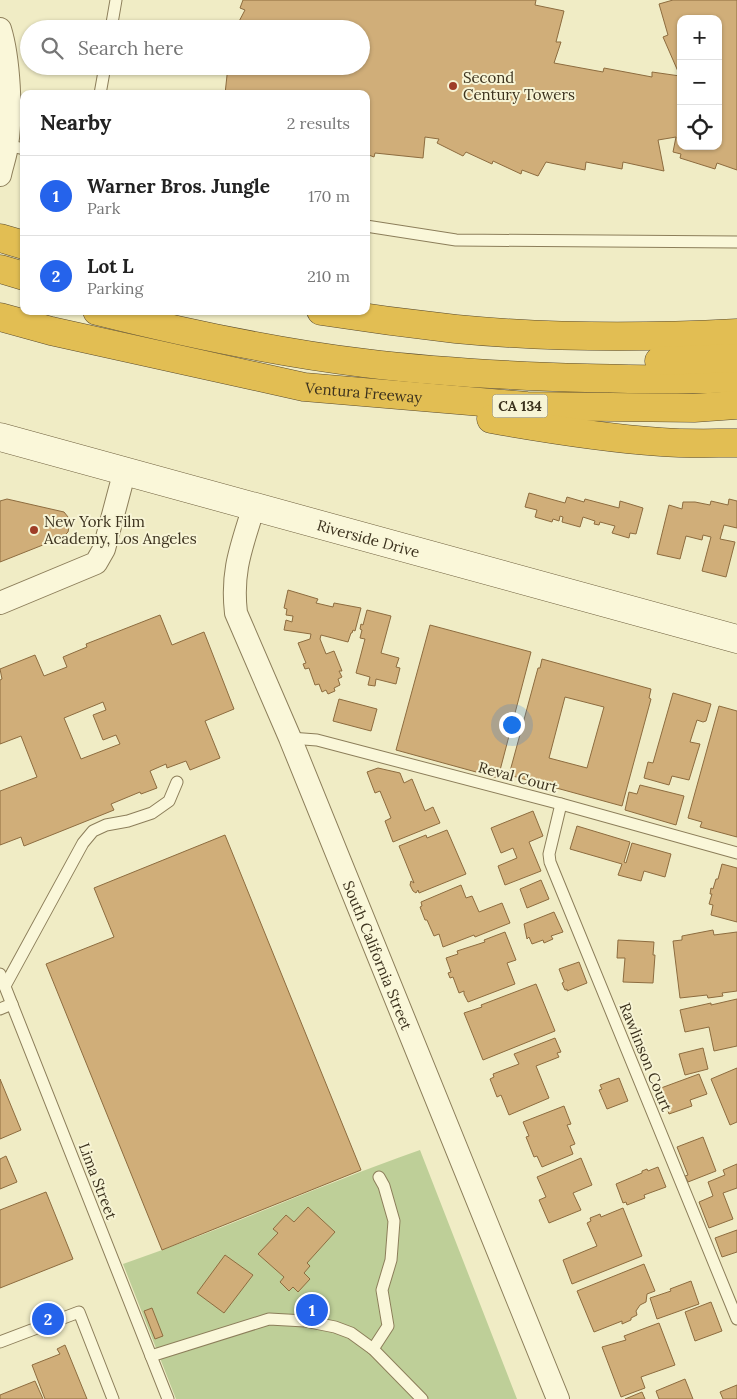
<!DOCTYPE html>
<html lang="en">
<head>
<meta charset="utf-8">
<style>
	:root { --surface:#fff; --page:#f6f6f6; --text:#222; --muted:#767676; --line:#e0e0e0; --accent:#2563eb }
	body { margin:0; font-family:Lora,serif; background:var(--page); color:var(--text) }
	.controls { position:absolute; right:15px; top:15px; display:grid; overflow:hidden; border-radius:10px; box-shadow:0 1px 4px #0004 }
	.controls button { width:45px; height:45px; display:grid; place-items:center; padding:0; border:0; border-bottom:1px solid var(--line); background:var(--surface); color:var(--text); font:25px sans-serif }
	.you { position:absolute; left:511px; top:724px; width:18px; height:18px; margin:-12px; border:4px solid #fff; border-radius:50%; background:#1a73e8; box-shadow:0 0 0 8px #1a73e833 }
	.badge { display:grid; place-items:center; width:32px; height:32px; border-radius:50%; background:var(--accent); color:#fff; font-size:16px; font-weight:700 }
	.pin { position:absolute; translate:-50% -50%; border:2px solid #fff; box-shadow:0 1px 5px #0006 }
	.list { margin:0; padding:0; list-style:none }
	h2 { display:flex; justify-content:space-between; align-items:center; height:65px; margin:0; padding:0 20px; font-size:21px }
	h2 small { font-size:16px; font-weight:400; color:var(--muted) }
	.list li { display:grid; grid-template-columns:32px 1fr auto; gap:15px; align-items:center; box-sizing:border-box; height:80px; padding:0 20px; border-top:1px solid var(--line) }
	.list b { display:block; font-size:19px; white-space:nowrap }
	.list p { margin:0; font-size:16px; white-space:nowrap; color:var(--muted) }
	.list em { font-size:16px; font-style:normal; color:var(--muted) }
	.icon { flex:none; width:28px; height:28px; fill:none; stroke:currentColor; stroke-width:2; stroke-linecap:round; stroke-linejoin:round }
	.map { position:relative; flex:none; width:737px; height:1399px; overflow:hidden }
	.search { position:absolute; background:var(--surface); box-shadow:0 1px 4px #0004; left:20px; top:20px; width:350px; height:55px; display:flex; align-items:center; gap:12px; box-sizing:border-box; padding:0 18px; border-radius:28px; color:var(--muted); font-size:19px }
	.panel { position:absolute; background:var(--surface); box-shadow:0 1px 4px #0004; left:20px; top:90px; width:350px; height:225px; border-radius:10px }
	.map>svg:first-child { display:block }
</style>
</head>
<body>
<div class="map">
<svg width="737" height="1399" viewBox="0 0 737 1399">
	<rect width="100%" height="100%" fill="#f0ecc5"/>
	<path fill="#becf98" d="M 420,1150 L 517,1399 L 176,1399 L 123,1264 C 224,1229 320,1185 420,1150 Z"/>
	<g fill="#d0ae79" stroke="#8d6c3f" fill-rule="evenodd">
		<path d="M 243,0 L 536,0 L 535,5 L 564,11 L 556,42 L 561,42 L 554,63 L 603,72 L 604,68 L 652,77 L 652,72 L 680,76 L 663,37 L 668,35 L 659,4 L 673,0 L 737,0 L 737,170 L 717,163 L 715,169 L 680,158 L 681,154 L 673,152 L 676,137 L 658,140 L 664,171 L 623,162 L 622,169 L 586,162 L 585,170 L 546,162 L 538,176 L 522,170 L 521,174 L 493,161 L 492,164 L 466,152 L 463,156 L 437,143 L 439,139 L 425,137 L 423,158 L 375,153 L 374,157 L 366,154 L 366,94 L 225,94 L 228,66 L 361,66 L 361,29 L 235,29 L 245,10 L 240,8 ZM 681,19 L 718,19 L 718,146 L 681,146 Z"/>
		<path d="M 529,493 L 565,503 L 567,497 L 584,502 L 585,499 L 619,508 L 620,501 L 643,508 L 636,534 L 630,533 L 629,538 L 612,533 L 615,526 L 600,522 L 599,525 L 594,524 L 595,521 L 583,517 L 580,527 L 562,522 L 563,517 L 560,516 L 559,521 L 553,519 L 552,522 L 535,517 L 537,510 L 525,507 Z"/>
		<path d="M 7,499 L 64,512 L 68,517 L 70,522 L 68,532 L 63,537 L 0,562 L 0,501 Z"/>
		<path d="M 729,499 L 737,501 L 737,528 L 724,525 L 720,539 L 735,542 L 726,577 L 702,571 L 711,537 L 703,535 L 702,540 L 686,536 L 680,559 L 657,554 L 669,505 L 682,509 L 683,502 L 695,502 L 710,505 L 711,501 L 728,505 Z"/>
		<path d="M 288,590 L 318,599 L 316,603 L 333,607 L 334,603 L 361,608 L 355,631 L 353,630 L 352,633 L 351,633 L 348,642 L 321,635 L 320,639 L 326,654 L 334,651 L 342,671 L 339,671 L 342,677 L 338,679 L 340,685 L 334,688 L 335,691 L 328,694 L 326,690 L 322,692 L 319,684 L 315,685 L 309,668 L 305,669 L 303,664 L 306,663 L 298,643 L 310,639 L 311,634 L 284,630 L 286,620 L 292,622 L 293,616 L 286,615 L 287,609 L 284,608 Z"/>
		<path d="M 367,610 L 391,616 L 381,653 L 399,658 L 396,667 L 400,668 L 396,684 L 376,679 L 375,686 L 368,685 L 370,677 L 356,673 L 365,639 L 360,638 L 362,630 L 360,629 L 361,624 L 363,625 Z"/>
		<path d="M 160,615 L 172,645 L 204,632 L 234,709 L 205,721 L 220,758 L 190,770 L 186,761 L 167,768 L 166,764 L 150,771 L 157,788 L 141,794 L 140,792 L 111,804 L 114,810 L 24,846 L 21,837 L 0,845 L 0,791 L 37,777 L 21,736 L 0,744 L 0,680 L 2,679 L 0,669 L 35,655 L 44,676 L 67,667 L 63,657 L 87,647 L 86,644 ZM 103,702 L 106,710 L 93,715 L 103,740 L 116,735 L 120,744 L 81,759 L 64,718 Z"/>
		<path d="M 430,625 L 531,652 L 498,778 L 396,750 Z"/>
		<path d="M 542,659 L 651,689 L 649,698 L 651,699 L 622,806 L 509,775 L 538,668 L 540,668 ZM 565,697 L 604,707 L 587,768 L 549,758 Z"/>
		<path d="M 673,693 L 711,704 L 706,721 L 703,722 L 697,720 L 690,742 L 700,744 L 689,780 L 672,776 L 669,785 L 644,778 L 648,762 L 653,763 Z"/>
		<path d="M 339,699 L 377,709 L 371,731 L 333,721 Z"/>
		<path d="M 719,706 L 737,711 L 737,837 L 700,827 L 702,822 L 688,818 Z"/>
		<path d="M 378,768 L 400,773 L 404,783 L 412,779 L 425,811 L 433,807 L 440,823 L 393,842 L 385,821 L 391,818 L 380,791 L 375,793 L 367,772 Z"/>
		<path d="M 640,785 L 684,796 L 676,825 L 625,810 L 629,792 L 637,794 Z"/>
		<path d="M 533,811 L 543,836 L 529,842 L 541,871 L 505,885 L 498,866 L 517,858 L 513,848 L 501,853 L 491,828 Z"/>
		<path d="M 577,826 L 630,842 L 624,862 L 626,863 L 632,843 L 671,854 L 665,877 L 644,871 L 641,881 L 618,875 L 622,864 L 570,849 Z"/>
		<path d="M 447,830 L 466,874 L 419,893 L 418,890 L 416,893 L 413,891 L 410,885 L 411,881 L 414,883 L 399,846 L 426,835 L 427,838 Z"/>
		<path d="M 225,835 L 361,1170 L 162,1250 L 46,964 L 114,937 L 94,888 Z"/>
		<path d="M 722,864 L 737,868 L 737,922 L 711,915 L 713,905 L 709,904 L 712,894 L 710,894 L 711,888 L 713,889 L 716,879 L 718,879 Z"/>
		<path d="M 541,880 L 549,899 L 527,908 L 520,889 Z"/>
		<path d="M 461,885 L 466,898 L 472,896 L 479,912 L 502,903 L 510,923 L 475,937 L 474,935 L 443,947 L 439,934 L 434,936 L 427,920 L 425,920 L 420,907 L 422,906 L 421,902 Z"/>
		<path d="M 554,912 L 563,932 L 551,936 L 553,939 L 544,943 L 543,940 L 532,944 L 529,937 L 527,939 L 524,924 Z"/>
		<path d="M 713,930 L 714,935 L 737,932 L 737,991 L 722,993 L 723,996 L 708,998 L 707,995 L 680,998 L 673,941 L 682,940 L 682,936 Z"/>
		<path d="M 505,932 L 516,960 L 507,963 L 515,984 L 468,1002 L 464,994 L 464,991 L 459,993 L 453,977 L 450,978 L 448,973 L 451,972 L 446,958 L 458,954 L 457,951 L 485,942 L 484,940 Z"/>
		<path d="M 618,940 L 654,942 L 653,955 L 655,955 L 653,983 L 623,982 L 625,958 L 617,958 Z"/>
		<path d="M 579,962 L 587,983 L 567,991 L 567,989 L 565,990 L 562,983 L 564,982 L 559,969 Z"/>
		<path d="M 536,984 L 555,1031 L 483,1060 L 464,1013 L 482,1007 L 481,1005 Z"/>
		<path d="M 737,999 L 737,1046 L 714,1051 L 709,1027 L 685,1032 L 680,1010 L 711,1003 L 711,1005 Z"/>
		<path d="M 555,1038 L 561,1052 L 557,1053 L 559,1057 L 536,1066 L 549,1098 L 509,1115 L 501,1095 L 497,1097 L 490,1079 L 494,1077 L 493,1074 L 519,1064 L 514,1054 Z"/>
		<path d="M 703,1048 L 708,1069 L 685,1075 L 679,1054 Z"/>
		<path d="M 737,1068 L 737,1122 L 730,1125 L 711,1079 Z"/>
		<path d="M 699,1074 L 707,1094 L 690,1100 L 692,1106 L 669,1114 L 661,1088 Z"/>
		<path d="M 619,1078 L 628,1101 L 607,1109 L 599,1090 L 602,1089 L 600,1085 Z"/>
		<path d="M 0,1079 L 21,1130 L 0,1139 Z"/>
		<path d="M 564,1106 L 571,1124 L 567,1125 L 575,1144 L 570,1146 L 573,1154 L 542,1167 L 537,1156 L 534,1157 L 526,1137 L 529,1136 L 523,1122 Z"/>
		<path d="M 703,1137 L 716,1171 L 688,1182 L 685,1176 L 688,1175 L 677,1147 Z"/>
		<path d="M 6,1156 L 17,1182 L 0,1189 L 0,1159 Z"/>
		<path d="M 581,1158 L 592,1185 L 573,1193 L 581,1210 L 549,1223 L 539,1200 L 546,1197 L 537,1177 Z"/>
		<path d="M 737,1164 L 737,1188 L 723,1193 L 733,1219 L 709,1228 L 699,1202 L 713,1196 L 708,1182 L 725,1175 L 723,1170 Z"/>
		<path d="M 658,1167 L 666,1187 L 644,1195 L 645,1198 L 627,1205 L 626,1202 L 623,1203 L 616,1184 L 642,1173 L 642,1171 L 647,1169 L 648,1171 Z"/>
		<path d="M 46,1192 L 73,1259 L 0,1288 L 0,1210 Z"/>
		<path d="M 308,1207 L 335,1232 L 307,1263 L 310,1266 L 304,1273 L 310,1279 L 298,1292 L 293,1287 L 289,1291 L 280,1282 L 284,1277 L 258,1254 L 278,1233 L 273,1229 L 286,1215 L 294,1222 Z"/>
		<path d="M 623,1208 L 642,1256 L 572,1284 L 563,1260 L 597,1246 L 587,1223 L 591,1221 L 590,1218 L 600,1214 L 601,1217 Z"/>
		<path d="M 737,1230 L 737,1252 L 722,1257 L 715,1238 Z"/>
		<path d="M 225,1255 L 253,1275 L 224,1313 L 197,1293 Z"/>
		<path d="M 644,1264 L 655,1291 L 647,1294 L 646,1302 L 640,1305 L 636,1311 L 637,1315 L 631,1318 L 631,1320 L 622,1324 L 622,1321 L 594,1332 L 577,1291 Z"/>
		<path d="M 691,1281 L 699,1304 L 657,1319 L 650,1298 L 671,1291 L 670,1289 Z"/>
		<path d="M 711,1302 L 722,1331 L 695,1341 L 685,1312 Z"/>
		<path d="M 152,1308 L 163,1336 L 155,1339 L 144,1311 Z"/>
		<path d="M 659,1323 L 675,1365 L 641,1377 L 645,1388 L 621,1397 L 602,1347 L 626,1340 L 624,1336 Z"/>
		<path d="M 65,1345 L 87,1399 L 45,1399 L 32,1365 L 60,1354 L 57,1349 Z"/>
		<path d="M 685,1379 L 693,1399 L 659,1399 L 656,1391 Z"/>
		<path d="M 35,1381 L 43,1399 L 0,1399 L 0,1395 Z"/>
		<path d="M 737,1385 L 737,1399 L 723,1399 L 720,1392 Z"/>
		<path d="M 642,1392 L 645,1399 L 625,1399 Z"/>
	</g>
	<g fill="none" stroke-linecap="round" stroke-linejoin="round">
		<g stroke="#8c7e5a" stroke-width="13">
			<g id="service">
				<path d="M 111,29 L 116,0"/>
				<path d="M 100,94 L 105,66"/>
				<path d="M 7,145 L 24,149"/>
				<path d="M 366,226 L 456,240 L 737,242"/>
				<path d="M 290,738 L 317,740 L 561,804 L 737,853"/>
				<path d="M 561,804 L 549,854 L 550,862 L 737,1319"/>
				<path d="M 0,974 L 168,1399"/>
				<path d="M 5,986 L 83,843 L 93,831 L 106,825 L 128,821 L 152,813 L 169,801 L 177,782"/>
				<path d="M 0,1009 L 12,1004"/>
				<path d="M 0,1342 L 79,1312 L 113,1399"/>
				<path d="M 373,1349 L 388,1326 L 382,1290 L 391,1260 L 394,1221 L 384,1186 L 379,1177"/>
				<path d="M 151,1356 L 269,1319 L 305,1321 L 335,1327 L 351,1333 L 373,1349 L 422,1399"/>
			</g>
		</g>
		<g stroke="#8c7e5a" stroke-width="24">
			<g id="minor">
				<path d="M 0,29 C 9,58 12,114 7,145 C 6,155 2,165 0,175"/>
				<path id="s1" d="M 254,506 C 242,546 231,570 236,613 L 290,738 L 558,1399"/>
				<path d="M 0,603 L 96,563 L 104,549 L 125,470"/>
			</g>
		</g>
		<g stroke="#6e5f3d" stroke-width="29">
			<g id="secondary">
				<path id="s2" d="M 0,437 L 737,639"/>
			</g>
		</g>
		<g stroke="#5a4b2e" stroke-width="29">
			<g id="motorway">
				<path d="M 0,238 L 24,245"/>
				<path d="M 0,269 L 24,276"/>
				<path d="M 97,311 C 185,333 273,352 364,363 C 437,372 512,376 586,378 C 636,379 687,381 737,378"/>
				<path d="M 321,311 C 366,318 411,324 456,329 C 549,338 644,338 737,333"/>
				<path id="s3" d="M 0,317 L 51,331 L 304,387 L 527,406 L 694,408 L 737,405"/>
				<path d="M 659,361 L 737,358"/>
				<path d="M 491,419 C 547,429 603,438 661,442 C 686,444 712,443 737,443"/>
			</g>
		</g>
		<use href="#service" stroke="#faf7d9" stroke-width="11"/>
		<use href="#minor" stroke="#faf7d9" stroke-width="22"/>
		<use href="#secondary" stroke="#faf7d9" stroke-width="28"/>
		<use href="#motorway" stroke="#e2be53" stroke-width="28"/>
	</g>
	<g fill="#9e3d27" stroke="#f7f4d5" stroke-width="2">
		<circle cx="453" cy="86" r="5"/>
		<circle cx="34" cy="530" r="5"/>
	</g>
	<g text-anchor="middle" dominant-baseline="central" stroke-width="4" stroke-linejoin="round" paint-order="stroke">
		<rect fill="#f7f4d5" stroke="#746c55" stroke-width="1" x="492.5" y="394.5" width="55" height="23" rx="4"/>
		<g font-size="14" font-weight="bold" fill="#3c321e">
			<text x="520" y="406">CA 134</text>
		</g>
		<g font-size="15" fill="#3c321e" stroke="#f7f4d5" text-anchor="start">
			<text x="463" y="77">Second<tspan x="463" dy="17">Century Towers</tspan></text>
			<text x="44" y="521">New York Film<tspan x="44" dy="17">Academy, Los Angeles</tspan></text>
		</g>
		<g font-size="15" fill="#3c321e" stroke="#f7f4d5">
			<text stroke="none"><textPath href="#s3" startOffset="372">Ventura Freeway</textPath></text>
			<text stroke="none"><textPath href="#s2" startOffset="382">Riverside Drive</textPath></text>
			<text transform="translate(518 777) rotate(15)">Reval Court</text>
			<text stroke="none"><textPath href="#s1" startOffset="480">South California Street</textPath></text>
			<text transform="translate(646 1057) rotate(68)">Rawlinson Court</text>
			<text transform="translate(98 1181) rotate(69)">Lima Street</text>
		</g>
	</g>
</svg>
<div class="controls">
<button>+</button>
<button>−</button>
<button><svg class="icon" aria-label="locate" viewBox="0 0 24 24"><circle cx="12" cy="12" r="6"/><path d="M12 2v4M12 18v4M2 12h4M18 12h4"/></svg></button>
</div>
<div class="you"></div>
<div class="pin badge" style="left:312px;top:1310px">1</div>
<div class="pin badge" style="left:48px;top:1319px">2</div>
<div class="search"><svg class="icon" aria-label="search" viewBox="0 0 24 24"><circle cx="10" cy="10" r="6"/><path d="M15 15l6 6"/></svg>Search here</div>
<section class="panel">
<h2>Nearby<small>2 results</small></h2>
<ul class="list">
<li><span class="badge">1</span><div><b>Warner Bros. Jungle</b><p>Park</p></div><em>170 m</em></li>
<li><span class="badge">2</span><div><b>Lot L</b><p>Parking</p></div><em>210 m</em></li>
</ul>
</section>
</div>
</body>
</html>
